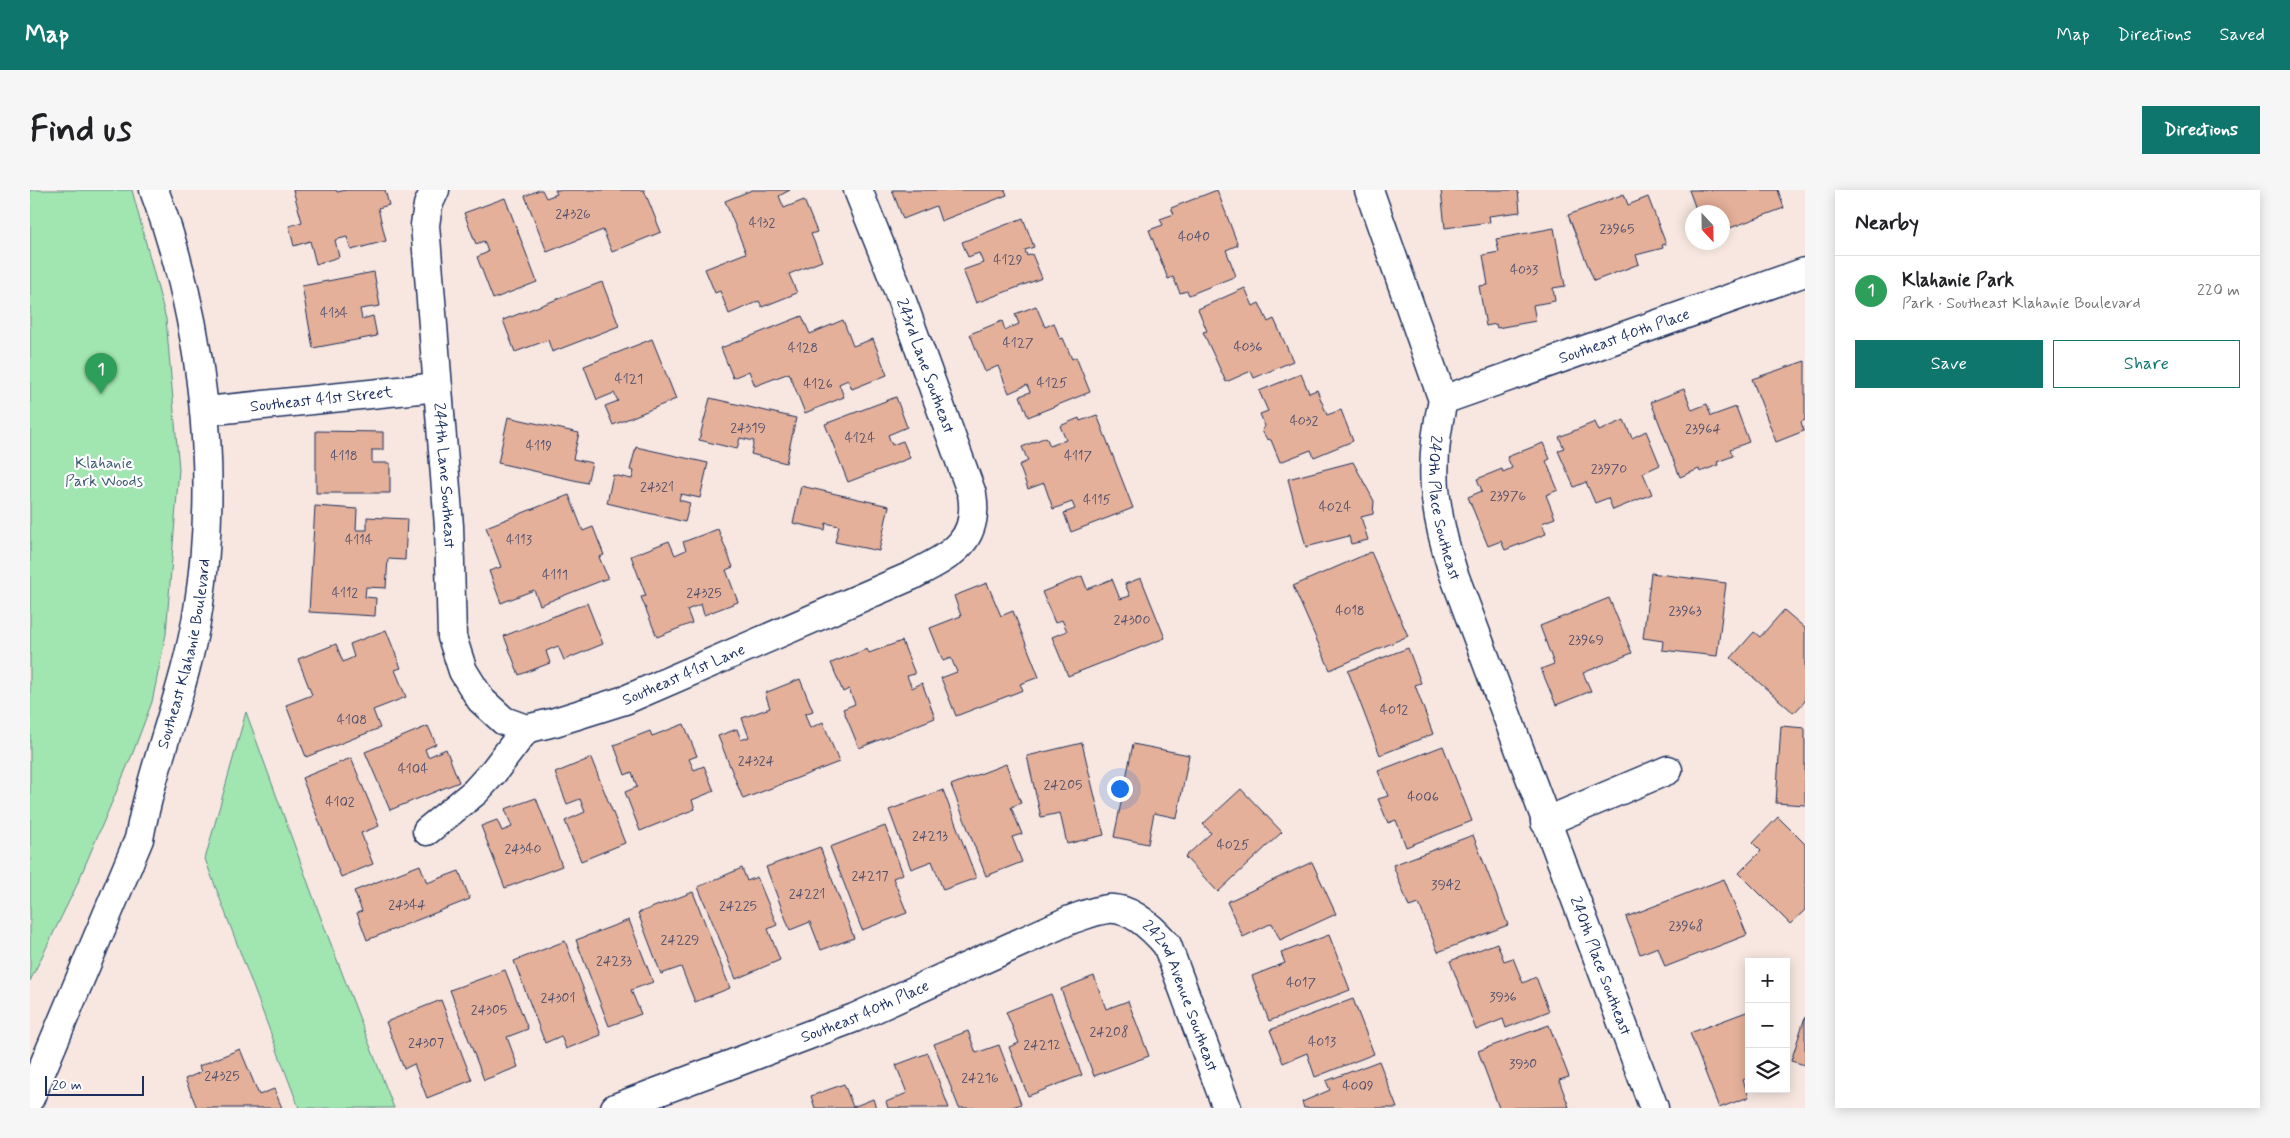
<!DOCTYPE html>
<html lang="en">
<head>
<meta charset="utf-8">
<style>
	:root { --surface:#fff; --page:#f6f6f6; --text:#202124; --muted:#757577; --line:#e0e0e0; --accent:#0f766e }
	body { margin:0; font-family:Mynerve,sans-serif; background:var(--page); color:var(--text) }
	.controls { position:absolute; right:15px; bottom:15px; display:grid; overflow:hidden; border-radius:0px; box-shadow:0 2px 12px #0003 }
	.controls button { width:45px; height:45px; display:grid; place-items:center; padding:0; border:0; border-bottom:1px solid var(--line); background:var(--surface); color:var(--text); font:25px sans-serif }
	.compass { position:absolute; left:1655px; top:15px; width:45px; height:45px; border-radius:50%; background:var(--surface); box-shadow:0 2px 12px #0003; rotate:158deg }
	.scale { position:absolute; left:15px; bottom:12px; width:99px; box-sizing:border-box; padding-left:5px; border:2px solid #1b2f5e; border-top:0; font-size:14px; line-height:18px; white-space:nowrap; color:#1b2f5e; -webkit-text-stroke:4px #fff; paint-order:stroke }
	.you { position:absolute; left:1089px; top:598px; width:18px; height:18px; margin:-12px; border:4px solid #fff; border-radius:50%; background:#1a73e8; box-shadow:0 0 0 8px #1a73e833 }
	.badge { display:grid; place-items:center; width:32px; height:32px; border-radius:50%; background:var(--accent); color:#fff; font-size:16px; font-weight:700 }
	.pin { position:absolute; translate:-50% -41px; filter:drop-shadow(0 1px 2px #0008) }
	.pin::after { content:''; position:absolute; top:26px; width:18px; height:15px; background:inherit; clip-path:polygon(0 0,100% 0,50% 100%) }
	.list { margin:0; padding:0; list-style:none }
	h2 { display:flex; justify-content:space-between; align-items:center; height:65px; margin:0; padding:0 20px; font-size:21px }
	h2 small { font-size:16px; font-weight:400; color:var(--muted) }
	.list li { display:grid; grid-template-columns:32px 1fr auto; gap:15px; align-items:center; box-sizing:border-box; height:70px; padding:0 20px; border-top:1px solid var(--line) }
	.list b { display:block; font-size:19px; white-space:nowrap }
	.list p { margin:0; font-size:16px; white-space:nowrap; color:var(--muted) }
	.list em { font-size:16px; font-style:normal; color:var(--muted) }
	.actions { display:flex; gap:10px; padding:15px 20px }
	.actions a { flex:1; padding:11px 0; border:1px solid var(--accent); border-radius:0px; text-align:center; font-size:18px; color:var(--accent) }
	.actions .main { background:var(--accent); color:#fff }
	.icon { flex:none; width:28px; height:28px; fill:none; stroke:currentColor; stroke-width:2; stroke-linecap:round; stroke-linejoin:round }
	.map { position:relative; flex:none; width:1775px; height:918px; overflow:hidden; border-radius:0px }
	header { display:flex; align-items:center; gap:30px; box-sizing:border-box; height:70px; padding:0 25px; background:var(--accent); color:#fff }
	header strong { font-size:24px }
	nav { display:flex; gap:28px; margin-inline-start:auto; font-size:18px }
	.intro { display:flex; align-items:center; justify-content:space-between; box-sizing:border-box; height:120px; padding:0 30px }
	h1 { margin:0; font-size:35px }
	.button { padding:12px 22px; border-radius:0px; background:var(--accent); color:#fff; font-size:18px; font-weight:700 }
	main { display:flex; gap:30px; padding:0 30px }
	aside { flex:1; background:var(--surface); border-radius:0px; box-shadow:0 2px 12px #0003 }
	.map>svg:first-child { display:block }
</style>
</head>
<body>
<header>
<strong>Map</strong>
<nav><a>Map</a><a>Directions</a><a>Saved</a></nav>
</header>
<div class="intro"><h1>Find us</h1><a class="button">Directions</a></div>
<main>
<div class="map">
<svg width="1775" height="918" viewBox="0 0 1775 918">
	<rect width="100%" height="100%" fill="#f7e7e0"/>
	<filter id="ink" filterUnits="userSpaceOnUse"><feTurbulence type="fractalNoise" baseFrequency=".02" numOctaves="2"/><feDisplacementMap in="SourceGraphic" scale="10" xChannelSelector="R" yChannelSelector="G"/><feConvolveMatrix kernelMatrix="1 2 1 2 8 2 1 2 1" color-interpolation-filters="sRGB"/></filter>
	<g filter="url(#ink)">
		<g fill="#a1e5b0" stroke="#5e8a87">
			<path d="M 0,0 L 102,0 L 136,129 L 149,279 L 136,444 L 122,512 L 102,565 L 45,699 L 0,791 Z"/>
			<path d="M 216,522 L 289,723 L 364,918 L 269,918 L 175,669 Z"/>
		</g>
		<g fill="#e5b099" stroke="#1b2f5e">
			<path d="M 263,0 L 306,0 L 307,2 L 316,0 L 355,0 L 359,15 L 348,18 L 356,51 L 321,60 L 317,47 L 305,50 L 309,67 L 286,74 L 280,51 L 264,56 L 259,36 L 272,32 Z"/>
			<path d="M 509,0 L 512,0 L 516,8 L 527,4 L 525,0 L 614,0 L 631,42 L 582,62 L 573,40 L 517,62 L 495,6 Z"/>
			<path d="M 722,0 L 760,0 L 749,6 L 754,18 L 774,10 L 787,42 L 781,44 L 792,71 L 759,84 L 767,103 L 732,117 L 729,111 L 699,124 L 690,101 L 685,103 L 675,79 L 716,63 L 695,11 Z"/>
			<path d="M 862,0 L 975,0 L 977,5 L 911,31 L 906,16 L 873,29 Z"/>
			<path d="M 1187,0 L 1208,55 L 1196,60 L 1206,86 L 1159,105 L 1157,101 L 1150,103 L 1143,87 L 1138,89 L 1119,40 L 1133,35 L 1130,29 L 1144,24 L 1141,18 Z"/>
			<path d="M 1411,0 L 1488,0 L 1490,22 L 1459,26 L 1460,32 L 1415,38 Z"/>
			<path d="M 1659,0 L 1748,0 L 1754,18 L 1700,38 L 1698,33 L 1692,35 L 1692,22 L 1667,22 Z"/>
			<path d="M 1594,4 L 1598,15 L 1618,7 L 1636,54 L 1632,55 L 1633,58 L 1606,65 L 1609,74 L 1564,91 L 1538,25 Z"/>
			<path d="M 475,8 L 507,92 L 463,109 L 447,67 L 458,62 L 454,51 L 446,54 L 434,23 Z"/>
			<path d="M 993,28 L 1004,57 L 995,60 L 997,66 L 1002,64 L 1012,88 L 946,113 L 933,80 L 953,73 L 949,63 L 938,67 L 932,52 Z"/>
			<path d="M 1524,38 L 1535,96 L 1523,98 L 1525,111 L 1503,115 L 1506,131 L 1467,138 L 1466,134 L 1456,136 L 1449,96 L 1458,95 L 1453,65 L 1469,62 L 1466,49 Z"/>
			<path d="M 344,82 L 350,116 L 330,119 L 332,129 L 343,126 L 347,146 L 283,158 L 272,96 Z"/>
			<path d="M 572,92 L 589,136 L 522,162 L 518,150 L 485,162 L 473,130 Z"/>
			<path d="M 1215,98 L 1223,116 L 1229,113 L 1238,132 L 1244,129 L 1263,171 L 1224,188 L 1221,181 L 1196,192 L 1173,142 L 1177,141 L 1168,119 Z"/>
			<path d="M 1006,116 L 1015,137 L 1024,133 L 1030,149 L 1033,148 L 1042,169 L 1046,167 L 1060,202 L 998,227 L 990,206 L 1000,202 L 997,195 L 979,203 L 968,176 L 955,182 L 940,144 L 972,131 L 975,140 L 989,134 L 985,124 Z"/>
			<path d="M 772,126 L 780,144 L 813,130 L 823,156 L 843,149 L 857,185 L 822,199 L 818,190 L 809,194 L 814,207 L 775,223 L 759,183 L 725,196 L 719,181 L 703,188 L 691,158 Z"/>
			<path d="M 622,149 L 646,209 L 583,235 L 575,216 L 588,211 L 584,203 L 567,210 L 554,176 Z"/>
			<path d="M 1775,171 L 1775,230 L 1771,232 L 1774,241 L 1746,252 L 1722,189 Z"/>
			<path d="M 1271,184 L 1279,203 L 1287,200 L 1297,225 L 1311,220 L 1323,251 L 1284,267 L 1281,260 L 1250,272 L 1241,250 L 1237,249 L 1232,241 L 1235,236 L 1230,224 L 1238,221 L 1229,201 Z"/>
			<path d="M 1654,199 L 1662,220 L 1677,214 L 1681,226 L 1706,217 L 1719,252 L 1700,259 L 1703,266 L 1687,272 L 1688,275 L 1670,282 L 1669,279 L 1650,287 L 1621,212 Z"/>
			<path d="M 866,207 L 877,237 L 858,245 L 862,255 L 873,251 L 880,268 L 818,292 L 795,234 Z"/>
			<path d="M 680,208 L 766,228 L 756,273 L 721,264 L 724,251 L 710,248 L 707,259 L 669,250 Z"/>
			<path d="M 1067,225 L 1103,318 L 1041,342 L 1034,323 L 1045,319 L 1042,312 L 1023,319 L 1014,293 L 998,299 L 989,275 L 998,271 L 992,257 L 1016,247 L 1020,256 L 1036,250 L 1030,236 L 1049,228 L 1050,231 Z"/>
			<path d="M 478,227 L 549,243 L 543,269 L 562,273 L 557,293 L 468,273 Z"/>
			<path d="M 1594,230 L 1602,248 L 1616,241 L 1630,275 L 1613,283 L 1622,304 L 1583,320 L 1578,308 L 1565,313 L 1556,292 L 1544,297 L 1528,261 L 1534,258 L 1529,247 L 1565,232 L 1569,241 Z"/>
			<path d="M 286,241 L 353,242 L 353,260 L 342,260 L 342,273 L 360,273 L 360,303 L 286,303 Z"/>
			<path d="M 1513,253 L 1520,269 L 1516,271 L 1528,300 L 1516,305 L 1525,328 L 1512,333 L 1516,344 L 1475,360 L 1471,351 L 1458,356 L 1438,307 L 1452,301 L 1447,289 L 1472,279 L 1473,282 L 1482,278 L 1477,267 Z"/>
			<path d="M 606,257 L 678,273 L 670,308 L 651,304 L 649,310 L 660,313 L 655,332 L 577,313 L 583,285 L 602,289 L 604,281 L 600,280 Z"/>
			<path d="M 1323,272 L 1344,311 L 1343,324 L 1331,327 L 1338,350 L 1321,354 L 1319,346 L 1276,357 L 1258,289 Z"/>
			<path d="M 771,296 L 859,316 L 849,361 L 805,352 L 809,336 L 796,333 L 795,340 L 763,333 Z"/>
			<path d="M 539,305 L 553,341 L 563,337 L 574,365 L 569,367 L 578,388 L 510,415 L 504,400 L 471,413 L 459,381 L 471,377 L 456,337 Z"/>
			<path d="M 285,316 L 327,319 L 326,340 L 337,340 L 337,327 L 377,329 L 375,370 L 358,369 L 356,398 L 336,397 L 335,407 L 346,408 L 345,426 L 279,422 Z"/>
			<path d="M 688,339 L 703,377 L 696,380 L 708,412 L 674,425 L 671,414 L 657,420 L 662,433 L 627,447 L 611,407 L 616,406 L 601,366 L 639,351 L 645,365 L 656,360 L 653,352 Z"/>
			<path d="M 1341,362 L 1378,446 L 1300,480 L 1263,396 Z"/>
			<path d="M 1621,383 L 1696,393 L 1687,466 L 1632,460 L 1633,451 L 1613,448 Z"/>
			<path d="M 1052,386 L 1057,399 L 1082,389 L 1090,409 L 1100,406 L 1095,394 L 1111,388 L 1135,448 L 1038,486 L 1022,447 L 1037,441 L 1032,430 L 1025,433 L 1012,402 Z"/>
			<path d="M 957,393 L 971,426 L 983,421 L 1009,487 L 990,494 L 993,500 L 926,526 L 911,488 L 927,482 L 921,468 L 913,471 L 900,438 L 931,426 L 924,406 Z"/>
			<path d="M 1579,408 L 1602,463 L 1553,483 L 1561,501 L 1526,515 L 1511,479 L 1524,474 L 1510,436 Z"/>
			<path d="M 557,413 L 573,454 L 534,470 L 528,456 L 516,461 L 520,473 L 489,485 L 474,446 Z"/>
			<path d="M 1754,420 L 1775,438 L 1775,511 L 1764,523 L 1701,468 L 1724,442 L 1730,447 Z"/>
			<path d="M 356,440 L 371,478 L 365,480 L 376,507 L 343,520 L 350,538 L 276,567 L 256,515 L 282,505 L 268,469 L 306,454 L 313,472 L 324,467 L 320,454 Z"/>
			<path d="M 872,451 L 885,484 L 877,486 L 882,498 L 892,493 L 905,528 L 829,558 L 813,519 L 825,514 L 819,499 L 813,502 L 801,473 L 837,459 L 839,463 Z"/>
			<path d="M 1378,458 L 1391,493 L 1385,495 L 1403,544 L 1350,565 L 1318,481 Z"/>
			<path d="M 770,489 L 783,521 L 775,524 L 780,538 L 793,532 L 809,572 L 713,609 L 688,546 L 707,539 L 711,550 L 719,547 L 712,528 L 740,518 L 735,503 Z"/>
			<path d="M 654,534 L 667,566 L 659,569 L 664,580 L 674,576 L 684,601 L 662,610 L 665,619 L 610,641 L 595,602 L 607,597 L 602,582 L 595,585 L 584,555 L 620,541 L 622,546 Z"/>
			<path d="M 398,536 L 406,554 L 395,559 L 398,567 L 416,559 L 429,592 L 360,620 L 335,562 Z"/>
			<path d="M 1751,536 L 1775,538 L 1775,615 L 1746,613 Z"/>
			<path d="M 1052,553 L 1074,645 L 1037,654 L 1030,623 L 1011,627 L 997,566 Z"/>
			<path d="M 1103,554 L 1159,565 L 1147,628 L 1124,623 L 1118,654 L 1084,647 Z"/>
			<path d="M 1413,556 L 1442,631 L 1376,657 L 1366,630 L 1358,633 L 1348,609 L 1358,606 L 1348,581 Z"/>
			<path d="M 321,568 L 349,636 L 331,643 L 343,674 L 311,687 L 272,588 Z"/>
			<path d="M 561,568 L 595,653 L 551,671 L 535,631 L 555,622 L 550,609 L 537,614 L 525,583 Z"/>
			<path d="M 976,574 L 991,613 L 981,617 L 992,644 L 982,647 L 992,672 L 956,686 L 921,595 Z"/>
			<path d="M 1211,599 L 1252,642 L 1188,702 L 1155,667 L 1181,643 L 1173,634 Z"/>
			<path d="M 913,600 L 946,688 L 913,700 L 902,671 L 881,679 L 859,620 Z"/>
			<path d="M 506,608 L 532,676 L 475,698 L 451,636 L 467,630 L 472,641 L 482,637 L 475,619 Z"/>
			<path d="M 1748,627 L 1775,654 L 1775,720 L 1760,734 L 1709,683 L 1731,661 L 1723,653 Z"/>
			<path d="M 855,636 L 873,684 L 863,688 L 877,723 L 832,740 L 800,657 Z"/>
			<path d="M 1443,645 L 1478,735 L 1408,762 L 1389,714 L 1379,717 L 1363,675 Z"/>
			<path d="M 790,657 L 824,748 L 791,760 L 780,732 L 760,740 L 736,677 Z"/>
			<path d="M 1282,672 L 1306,724 L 1250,750 L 1242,733 L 1213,747 L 1197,712 Z"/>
			<path d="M 390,675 L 397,693 L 429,681 L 440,709 L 337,750 L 327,723 L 332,721 L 324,701 Z"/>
			<path d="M 712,678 L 717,691 L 727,687 L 747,735 L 738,739 L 750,770 L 706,789 L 668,697 Z"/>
			<path d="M 1694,689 L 1717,745 L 1635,777 L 1628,757 L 1610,764 L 1596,727 Z"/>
			<path d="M 663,702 L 700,798 L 665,812 L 651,777 L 631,784 L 608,723 Z"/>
			<path d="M 599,730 L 623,792 L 601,800 L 611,824 L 579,836 L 546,750 Z"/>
			<path d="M 1299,745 L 1320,800 L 1239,831 L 1222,786 L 1255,773 L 1251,763 Z"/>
			<path d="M 535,751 L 571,845 L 536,859 L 531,846 L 515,853 L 484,771 Z"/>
			<path d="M 1467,753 L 1474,771 L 1483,768 L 1493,793 L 1506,787 L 1519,821 L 1476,838 L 1473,829 L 1446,840 L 1420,771 Z"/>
			<path d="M 475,780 L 498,839 L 477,847 L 488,877 L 454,890 L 420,800 Z"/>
			<path d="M 1064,786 L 1076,819 L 1098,811 L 1119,866 L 1064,886 L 1031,799 Z"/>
			<path d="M 1021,804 L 1052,885 L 998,906 L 979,857 L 989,853 L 976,822 Z"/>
			<path d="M 1323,809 L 1344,864 L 1285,887 L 1277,863 L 1253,873 L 1240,840 Z"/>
			<path d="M 411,810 L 442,890 L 397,908 L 384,874 L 374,879 L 356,832 Z"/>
			<path d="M 1719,821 L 1719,887 L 1713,890 L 1719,907 L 1689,918 L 1660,843 Z"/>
			<path d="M 1775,827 L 1775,875 L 1761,871 Z"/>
			<path d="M 1519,835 L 1539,887 L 1529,890 L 1539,917 L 1469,918 L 1448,861 Z"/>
			<path d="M 938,841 L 946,863 L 969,855 L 991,914 L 980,918 L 929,918 L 904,854 Z"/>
			<path d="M 210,859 L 229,905 L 244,899 L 252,918 L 167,918 L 155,889 L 171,882 L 169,876 Z"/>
			<path d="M 898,863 L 919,918 L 858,918 L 856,912 L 877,903 L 866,875 Z"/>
			<path d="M 1349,871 L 1367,918 L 1274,918 L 1272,912 L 1300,900 L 1296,891 Z"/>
			<path d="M 814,894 L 823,917 L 843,909 L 846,918 L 785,918 L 781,906 Z"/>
		</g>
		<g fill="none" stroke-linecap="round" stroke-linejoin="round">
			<g stroke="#1b2f5e" stroke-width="31">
				<g id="street">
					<path id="s1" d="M 405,0 L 398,15 L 395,35 L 419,336 L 422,447 L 433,481 L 451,510 L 474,531 L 496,539"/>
					<path id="s2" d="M 1339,0 L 1413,210 C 1398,275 1403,319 1423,382 L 1624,918"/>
					<path id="s3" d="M 1413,210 L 1775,82"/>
					<path id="s4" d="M 176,221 L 408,197"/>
					<path d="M 1515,632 L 1638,580"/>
					<path id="s5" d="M 397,641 L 445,602 L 464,581 L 496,539 L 525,532 L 595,510 L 881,386 C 919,366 950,353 942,304 L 868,100 L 828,0"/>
					<path id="s6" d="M 585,918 L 824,828 L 1040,730 C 1052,726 1066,720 1078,719 C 1101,717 1124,740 1137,755 L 1197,918"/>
				</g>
			</g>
			<g stroke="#1b2f5e" stroke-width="31">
				<g id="secondary">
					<path id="s7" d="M 0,908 L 109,649 C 123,572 156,498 168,420 C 190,282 173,130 124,0"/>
				</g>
			</g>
			<use href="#street" stroke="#fff" stroke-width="28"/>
			<use href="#secondary" stroke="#fff" stroke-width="28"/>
		</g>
	</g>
	<g text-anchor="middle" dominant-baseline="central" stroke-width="4.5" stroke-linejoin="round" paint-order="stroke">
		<g font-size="14" fill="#4e4f6d">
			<text x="543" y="24">24326</text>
			<text x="732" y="33">4132</text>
			<text x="1587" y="39">23965</text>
			<text x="1164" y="47">4040</text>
			<text x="978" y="70">4129</text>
			<text x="1494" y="80">4033</text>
			<text x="304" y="123">4134</text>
			<text x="988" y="153">4127</text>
			<text x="1218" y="157">4036</text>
			<text x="773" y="158">4128</text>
			<text x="599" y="189">4121</text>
			<text x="1022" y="193">4125</text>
			<text x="788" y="194">4126</text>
			<text x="1274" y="231">4032</text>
			<text x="718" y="238">24319</text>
			<text x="1673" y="239">23964</text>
			<text x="830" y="248">4124</text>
			<text x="509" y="256">4119</text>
			<text x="314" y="266">4118</text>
			<text x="1048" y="266">4117</text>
			<text x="1579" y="279">23970</text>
			<text x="627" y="297">24321</text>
			<text x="1478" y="306">23976</text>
			<text x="1067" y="310">4115</text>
			<text x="1305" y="317">4024</text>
			<text x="329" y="350">4114</text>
			<text x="489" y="350">4113</text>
			<text x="525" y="385">4111</text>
			<text x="315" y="403">4112</text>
			<text x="674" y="403">24325</text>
			<text x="1320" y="421">4018</text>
			<text x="1655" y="421">23963</text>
			<text x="1102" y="430">24300</text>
			<text x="1556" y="450">23969</text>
			<text x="1364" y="520">4012</text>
			<text x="322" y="530">4108</text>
			<text x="726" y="571">24324</text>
			<text x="383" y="579">4104</text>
			<text x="1033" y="595">24205</text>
			<text x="1393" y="607">4006</text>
			<text x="310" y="612">4102</text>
			<text x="900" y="646">24213</text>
			<text x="1203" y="655">4025</text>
			<text x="493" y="659">24340</text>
			<text x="840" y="686">24217</text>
			<text x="1416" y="695">3942</text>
			<text x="777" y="704">24221</text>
			<text x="377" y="715">24344</text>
			<text x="708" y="716">24225</text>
			<text x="1656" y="736">23968</text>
			<text x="650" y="750">24229</text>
			<text x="584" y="771">24233</text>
			<text x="1271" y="793">4017</text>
			<text x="1473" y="807">3936</text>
			<text x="528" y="808">24301</text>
			<text x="459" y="820">24305</text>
			<text x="1079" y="842">24208</text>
			<text x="1292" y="852">4013</text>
			<text x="396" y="853">24307</text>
			<text x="1012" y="855">24212</text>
			<text x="1493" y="874">3930</text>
			<text x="192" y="886">24325</text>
			<text x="950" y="888">24216</text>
			<text x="1328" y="896">4009</text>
		</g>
		<g font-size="16" fill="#1b2f5e" stroke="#fff">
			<text stroke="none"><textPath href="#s3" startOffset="192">Southeast 40th Place</textPath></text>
			<text transform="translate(895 176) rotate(70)">243rd Lane Southeast</text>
			<text stroke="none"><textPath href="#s4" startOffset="116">Southeast 41st Street</textPath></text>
			<text stroke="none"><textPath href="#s1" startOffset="288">244th Lane Southeast</textPath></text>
			<text stroke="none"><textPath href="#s2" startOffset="332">240th Place Southeast</textPath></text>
			<text stroke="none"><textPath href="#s7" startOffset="472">Southeast Klahanie Boulevard</textPath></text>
			<text stroke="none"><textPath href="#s5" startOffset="310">Southeast 41st Lane</textPath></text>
			<text stroke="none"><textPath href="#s2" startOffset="818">240th Place Southeast</textPath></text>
			<text stroke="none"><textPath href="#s6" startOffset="655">242nd Avenue Southeast</textPath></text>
			<text stroke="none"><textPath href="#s6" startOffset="268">Southeast 40th Place</textPath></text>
		</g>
		<g font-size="16" fill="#3c5c72" stroke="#fff">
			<text x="74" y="273">Klahanie<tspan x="74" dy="18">Park Woods</tspan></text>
		</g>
	</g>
</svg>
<div class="controls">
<button>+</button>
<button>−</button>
<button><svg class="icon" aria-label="layers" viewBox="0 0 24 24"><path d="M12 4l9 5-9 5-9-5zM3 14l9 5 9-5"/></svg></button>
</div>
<svg class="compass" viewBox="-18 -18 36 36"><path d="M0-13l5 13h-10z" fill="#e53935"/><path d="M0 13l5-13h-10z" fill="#757577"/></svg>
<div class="scale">20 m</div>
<div class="you"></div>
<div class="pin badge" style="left:71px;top:204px;background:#2e9e5b">1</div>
</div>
<aside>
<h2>Nearby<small></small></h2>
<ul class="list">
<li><span class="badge" style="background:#2e9e5b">1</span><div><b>Klahanie Park</b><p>Park · Southeast Klahanie Boulevard</p></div><em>220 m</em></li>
</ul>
<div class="actions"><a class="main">Save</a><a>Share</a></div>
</aside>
</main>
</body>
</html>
